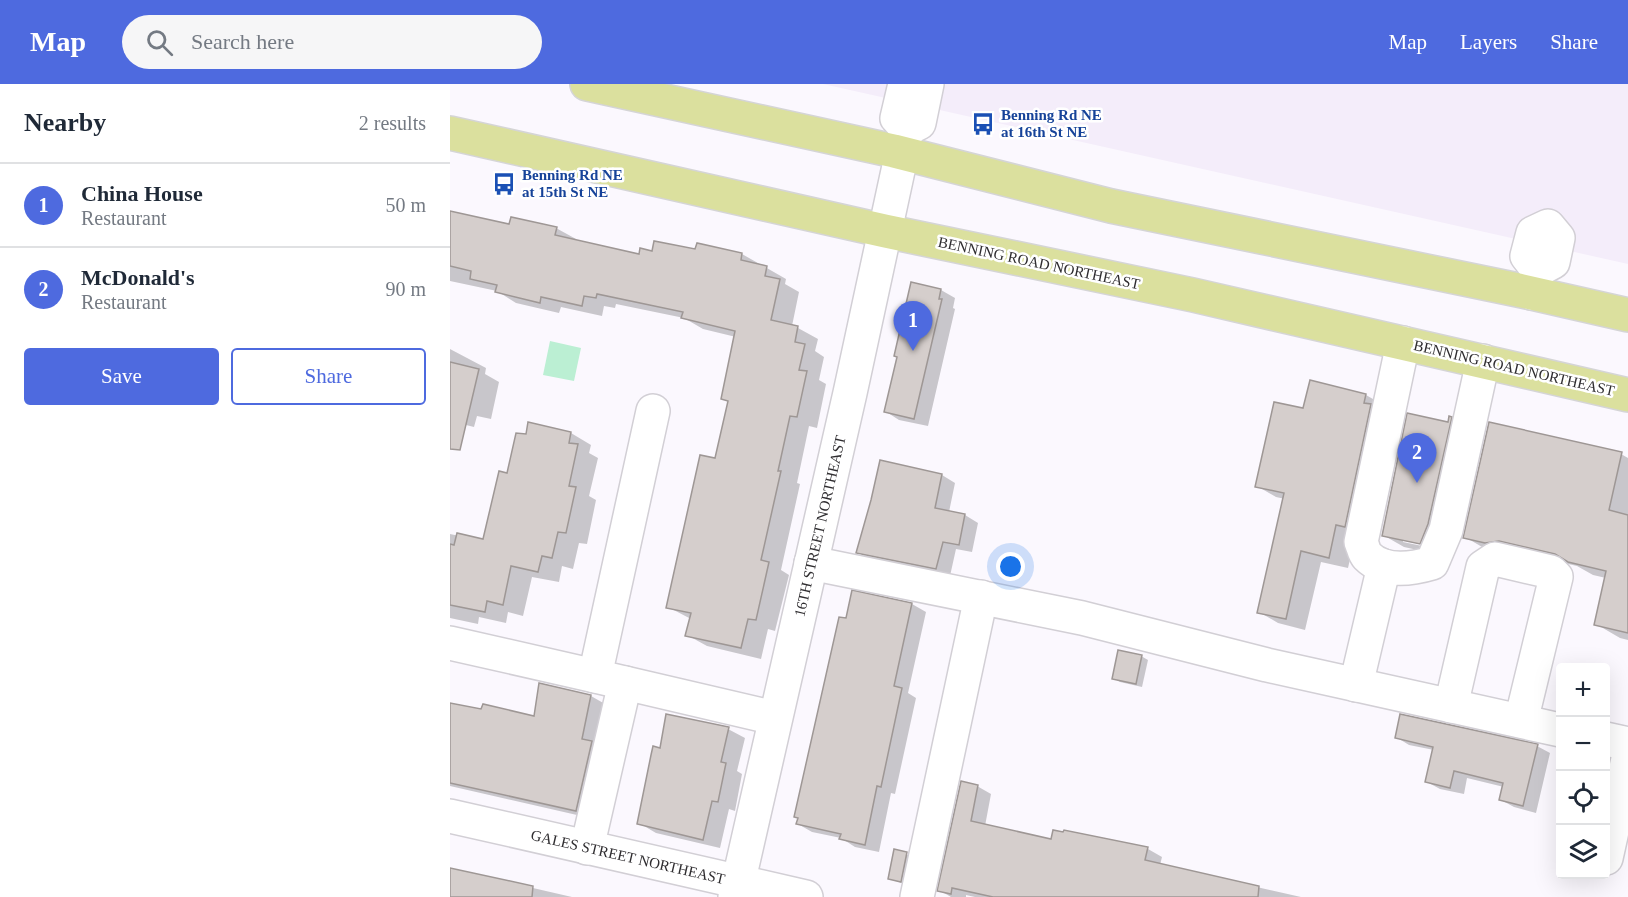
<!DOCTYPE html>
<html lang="en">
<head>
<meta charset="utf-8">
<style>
	:root { --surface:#fff; --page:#f6f6f7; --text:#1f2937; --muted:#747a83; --line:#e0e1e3; --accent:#4e6adf }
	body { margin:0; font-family:Georgia,serif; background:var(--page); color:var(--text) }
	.controls { position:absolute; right:18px; bottom:18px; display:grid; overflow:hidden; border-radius:6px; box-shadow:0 6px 24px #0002 }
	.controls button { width:54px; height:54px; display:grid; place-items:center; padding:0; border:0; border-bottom:2px solid var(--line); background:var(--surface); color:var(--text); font:30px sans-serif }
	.you { position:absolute; left:561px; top:483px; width:21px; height:21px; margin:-15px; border:4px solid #fff; border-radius:50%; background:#1a73e8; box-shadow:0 0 0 9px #1a73e833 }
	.badge { display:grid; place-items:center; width:39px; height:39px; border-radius:50%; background:var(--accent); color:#fff; font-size:20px; font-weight:700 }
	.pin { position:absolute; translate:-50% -50px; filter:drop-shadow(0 2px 3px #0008) }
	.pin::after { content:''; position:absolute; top:32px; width:21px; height:18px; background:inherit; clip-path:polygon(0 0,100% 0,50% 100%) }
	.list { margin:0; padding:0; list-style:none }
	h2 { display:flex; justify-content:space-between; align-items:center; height:78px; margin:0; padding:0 24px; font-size:26px }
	h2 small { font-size:20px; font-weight:400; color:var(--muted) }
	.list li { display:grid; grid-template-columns:39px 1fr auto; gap:18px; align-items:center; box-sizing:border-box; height:84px; padding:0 24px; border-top:2px solid var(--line) }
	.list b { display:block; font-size:22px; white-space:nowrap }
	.list p { margin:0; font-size:20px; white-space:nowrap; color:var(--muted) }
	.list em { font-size:20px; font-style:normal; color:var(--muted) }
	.actions { display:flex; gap:12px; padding:18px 24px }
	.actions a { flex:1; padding:14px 0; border:2px solid var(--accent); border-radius:6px; text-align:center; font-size:21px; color:var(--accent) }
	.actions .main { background:var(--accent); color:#fff }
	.icon { flex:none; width:33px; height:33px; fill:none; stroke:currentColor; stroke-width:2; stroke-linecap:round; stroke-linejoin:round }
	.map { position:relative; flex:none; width:1178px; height:813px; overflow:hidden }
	header { display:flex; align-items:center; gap:36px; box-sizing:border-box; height:84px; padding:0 30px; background:var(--accent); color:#fff }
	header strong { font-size:28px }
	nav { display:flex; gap:33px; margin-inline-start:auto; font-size:21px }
	.search { width:420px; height:54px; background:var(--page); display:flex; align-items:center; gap:15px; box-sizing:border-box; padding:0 21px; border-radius:33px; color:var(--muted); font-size:22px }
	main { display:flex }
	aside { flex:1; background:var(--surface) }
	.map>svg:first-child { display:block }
</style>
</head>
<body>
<header>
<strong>Map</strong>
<div class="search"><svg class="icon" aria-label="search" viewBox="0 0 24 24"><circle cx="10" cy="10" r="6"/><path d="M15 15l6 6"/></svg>Search here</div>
<nav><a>Map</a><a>Layers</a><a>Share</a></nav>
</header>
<main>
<aside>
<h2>Nearby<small>2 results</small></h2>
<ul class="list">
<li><span class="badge">1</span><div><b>China House</b><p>Restaurant</p></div><em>50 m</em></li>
<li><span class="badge">2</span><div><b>McDonald's</b><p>Restaurant</p></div><em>90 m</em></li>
</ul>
<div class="actions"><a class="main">Save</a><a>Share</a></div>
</aside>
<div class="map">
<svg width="1178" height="813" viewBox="0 0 1178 813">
	<rect width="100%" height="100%" fill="#fbf8fe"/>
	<path fill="#f4edfa" d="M 373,0 L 1178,0 L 1178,180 Z"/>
	<path fill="#bbefd3" d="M 100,257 L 131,264 L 124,297 L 93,291 Z"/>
	<g fill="#0003" fill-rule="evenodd">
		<path d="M 0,128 L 61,142 L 106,144 L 126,155 L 126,157 L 190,172 L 203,168 L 246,167 L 248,160 L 292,170 L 336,195 L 335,200 L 349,208 L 342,242 L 348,244 L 368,255 L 365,267 L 374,273 L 369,296 L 376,300 L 367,344 L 359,342 L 347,399 L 350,400 L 331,486 L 339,491 L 325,547 L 318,545 L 311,575 L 257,562 L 237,551 L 241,535 L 218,523 L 267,376 L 279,318 L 273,315 L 286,253 L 253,245 L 234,234 L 166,220 L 165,224 L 154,222 L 152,232 L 111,223 L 109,229 L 66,219 L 47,207 L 0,197 Z"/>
		<path d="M 491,206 L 505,214 L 503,224 L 505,225 L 478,342 L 449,336 L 435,327 Z"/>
		<path d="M 0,265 L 36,284 L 35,290 L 49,298 L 41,335 L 27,332 L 24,343 L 0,337 Z"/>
		<path d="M 861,298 L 916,311 L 935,322 L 898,484 L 871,478 L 855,546 L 828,539 L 809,528 L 835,415 L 826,413 L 807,402 L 854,326 Z"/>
		<path d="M 1001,334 L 1022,346 L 990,471 L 954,463 L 933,451 ZM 953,455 L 977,461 L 977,463 L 953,458 Z"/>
		<path d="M 121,349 L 141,361 L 139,369 L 148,374 L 139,412 L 146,416 L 137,460 L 129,459 L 123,485 L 112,482 L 109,498 L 82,493 L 73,532 L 58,528 L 56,539 L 29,533 L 28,540 L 0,534 L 0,450 L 34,457 L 58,390 Z"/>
		<path d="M 1171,370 L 1178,374 L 1178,556 L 1170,554 L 1146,540 L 1156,494 L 1143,491 L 1127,482 L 1074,470 L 1039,467 L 1015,453 Z"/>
		<path d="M 492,391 L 505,399 L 499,428 L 515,431 L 528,439 L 522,468 L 506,465 L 500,492 L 421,476 L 407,468 Z"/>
		<path d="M 462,520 L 476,528 L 458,609 L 466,614 L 445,710 L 441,709 L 429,768 L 405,763 L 391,754 L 362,748 L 348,740 L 398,536 Z"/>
		<path d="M 691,572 L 698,576 L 692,603 L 670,598 L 663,594 Z"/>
		<path d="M 90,601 L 141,612 L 155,620 L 140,734 L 0,702 L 0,620 L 85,634 Z"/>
		<path d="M 278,645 L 295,654 L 287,687 L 292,690 L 285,727 L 279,725 L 270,764 L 206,749 L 189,739 L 211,665 Z"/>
		<path d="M 946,653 L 1087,662 L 1100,669 L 1086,729 L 1064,723 L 1051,716 L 1054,703 L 1017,694 L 1014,710 L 990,705 L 977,698 L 984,666 L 959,661 Z"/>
		<path d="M 527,702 L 541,710 L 535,742 L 602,757 L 698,765 L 712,773 L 710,781 L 851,813 L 525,813 L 516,811 L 516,813 L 501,813 L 489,806 Z"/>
		<path d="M 446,767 L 464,773 L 458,801 L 440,795 Z"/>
		<path d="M 0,785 L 122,813 L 0,813 Z"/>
	</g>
	<g fill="#d5cecc" stroke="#9e9795" stroke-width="1.5">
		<path d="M 0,127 L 59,140 L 61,133 L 107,143 L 105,151 L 189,170 L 190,164 L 202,167 L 204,157 L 245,165 L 247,159 L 292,169 L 291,176 L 317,182 L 315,192 L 330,195 L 321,236 L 348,242 L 345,258 L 355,260 L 349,286 L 357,287 L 347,333 L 340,332 L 328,387 L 331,387 L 311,476 L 319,478 L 306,536 L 298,535 L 291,564 L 235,552 L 241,529 L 216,524 L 250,371 L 265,374 L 278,317 L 271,315 L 285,247 L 231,234 L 233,228 L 147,210 L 146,214 L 134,212 L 132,222 L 91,213 L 90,219 L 45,208 L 47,201 L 20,195 L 21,187 L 0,182 Z"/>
		<path d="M 461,198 L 491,205 L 489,215 L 492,215 L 464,335 L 434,328 L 447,273 L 444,272 Z"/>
		<path d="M 0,278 L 29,285 L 10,366 L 0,365 Z"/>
		<path d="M 860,296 L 916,310 L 914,319 L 921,320 L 895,443 L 886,441 L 879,474 L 851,467 L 836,535 L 807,529 L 834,409 L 805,403 L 824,318 L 853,324 Z"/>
		<path d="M 957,329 L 998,338 L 999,332 L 1002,333 L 978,440 L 970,460 L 932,452 Z"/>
		<path d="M 78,338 L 121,348 L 119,359 L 128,360 L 119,402 L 126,403 L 116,449 L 108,448 L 102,474 L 92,472 L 88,488 L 61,482 L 53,521 L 37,517 L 35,528 L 0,521 L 0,460 L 4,461 L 7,449 L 33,455 L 49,387 L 57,389 L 66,349 L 76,350 Z"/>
		<path d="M 1039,338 L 1172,368 L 1159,426 L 1178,431 L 1178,549 L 1144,541 L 1156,487 L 1118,478 L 1105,470 L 1049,457 L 1035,459 L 1013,454 Z"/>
		<path d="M 430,376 L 492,390 L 485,424 L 515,430 L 509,461 L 493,458 L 486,485 L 406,469 L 421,416 Z"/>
		<path d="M 402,506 L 462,519 L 444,602 L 452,604 L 431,703 L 427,702 L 415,761 L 389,755 L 391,750 L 346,740 L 348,734 L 344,733 L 389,533 L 396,534 Z"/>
		<path d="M 668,566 L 692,571 L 686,600 L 662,595 Z"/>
		<path d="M 89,599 L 141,611 L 132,655 L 142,657 L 126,727 L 0,699 L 0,619 L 31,625 L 33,620 L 84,632 Z"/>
		<path d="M 216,630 L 279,643 L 271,678 L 276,679 L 268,718 L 262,717 L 253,756 L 187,740 L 201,671 L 203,662 L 210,664 Z"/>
		<path d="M 950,630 L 1088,660 L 1073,722 L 1049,716 L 1053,699 L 1004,687 L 1000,704 L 975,698 L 983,663 L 945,654 Z"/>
		<path d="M 511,697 L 528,701 L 521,737 L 601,755 L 603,746 L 613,748 L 614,746 L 698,763 L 695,776 L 809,802 L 808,813 L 543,813 L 502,804 L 501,810 L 487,807 Z"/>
		<path d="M 444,765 L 457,768 L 451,798 L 438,795 Z"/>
		<path d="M 0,784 L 83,802 L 82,813 L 0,813 Z"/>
	</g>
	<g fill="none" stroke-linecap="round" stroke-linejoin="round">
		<g stroke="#d2cfd5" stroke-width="36">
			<g id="minor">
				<path d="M 455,0 L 447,34 L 457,45"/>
				<path d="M 457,45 L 469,39 L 477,0"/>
				<path d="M 1082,209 L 1088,186 L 1103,178 L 1108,154 L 1098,142 L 1083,149 L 1077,172 L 1088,186"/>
				<path d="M 953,259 L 911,458 C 913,462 914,469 917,472 C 934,489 962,485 982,479 L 996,446 L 1033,277"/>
				<path d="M 203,327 L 145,592 L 325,634"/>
				<path d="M 361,479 L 632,534 L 817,581 L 1110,646"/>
				<path d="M 0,559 L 145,592"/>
				<path d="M 906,601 L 934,482"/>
				<path d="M 1001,622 L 1033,483 L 1045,475 L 1101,488 L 1106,493 L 1071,637"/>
				<path d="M 1156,655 L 1178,660"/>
				<path d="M 0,732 L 356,813"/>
				<path d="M 137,764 L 175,599"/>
				<path d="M 1156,774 L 1178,675"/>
				<path d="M 285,813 L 400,309 L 457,45"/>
				<path d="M 467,813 L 531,513"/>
			</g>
		</g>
		<g stroke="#d5d5d6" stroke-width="36">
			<g id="major">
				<path d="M 137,0 L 444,67 L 661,122 L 1068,206 L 1178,231"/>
				<path d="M 0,49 L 435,147 L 743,211 L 1178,311"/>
			</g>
		</g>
		<use href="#minor" stroke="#fff" stroke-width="33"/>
		<use href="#major" stroke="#dbe09e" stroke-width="33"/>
	</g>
	<defs>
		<g id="bus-bare" transform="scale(1.8)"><path d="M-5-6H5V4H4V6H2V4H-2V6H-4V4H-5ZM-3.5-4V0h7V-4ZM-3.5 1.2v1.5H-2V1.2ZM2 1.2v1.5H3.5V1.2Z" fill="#1a4fb4" stroke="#fff" stroke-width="2.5" paint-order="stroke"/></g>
	</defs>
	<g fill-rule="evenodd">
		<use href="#bus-bare" x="533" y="40"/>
		<use href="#bus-bare" x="54" y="100"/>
	</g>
	<g text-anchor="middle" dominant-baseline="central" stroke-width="5" stroke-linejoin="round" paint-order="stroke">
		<g font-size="15" font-weight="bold" fill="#164399" stroke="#fff" text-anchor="start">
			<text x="551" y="31">Benning Rd NE<tspan x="551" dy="17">at 16th St NE</tspan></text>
			<text x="72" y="91">Benning Rd NE<tspan x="72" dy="17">at 15th St NE</tspan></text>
		</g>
		<g font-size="15" fill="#2f2d30" stroke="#fff">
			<text transform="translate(589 179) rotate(12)">BENNING ROAD NORTHEAST</text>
			<text transform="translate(1064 284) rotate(13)">BENNING ROAD NORTHEAST</text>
			<text transform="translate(370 442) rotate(-77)">16TH STREET NORTHEAST</text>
			<text transform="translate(178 773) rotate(13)">GALES STREET NORTHEAST</text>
		</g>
	</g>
</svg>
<div class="controls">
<button>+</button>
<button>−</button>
<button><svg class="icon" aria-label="locate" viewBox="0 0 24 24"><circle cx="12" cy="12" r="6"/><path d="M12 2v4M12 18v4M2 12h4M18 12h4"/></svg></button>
<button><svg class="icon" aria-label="layers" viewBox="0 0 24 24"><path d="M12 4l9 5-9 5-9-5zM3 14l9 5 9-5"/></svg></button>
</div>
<div class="you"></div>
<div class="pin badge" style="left:463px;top:267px">1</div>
<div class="pin badge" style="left:967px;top:399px">2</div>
</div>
</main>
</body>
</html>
